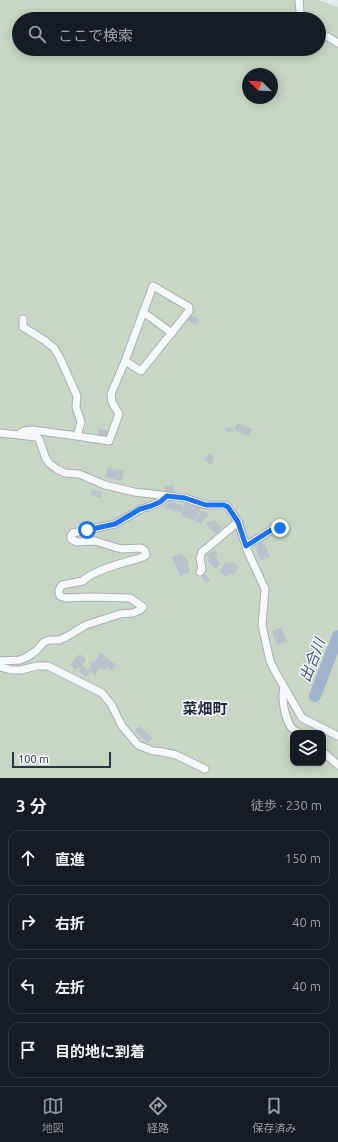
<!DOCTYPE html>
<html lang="ja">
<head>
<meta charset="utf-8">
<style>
	:root { --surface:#171b24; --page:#20242c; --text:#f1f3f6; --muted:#9ea1a6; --line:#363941; --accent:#8c9099 }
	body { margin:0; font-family:Ubuntu,"Noto Sans JP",sans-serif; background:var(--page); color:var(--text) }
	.controls { position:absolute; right:12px; bottom:12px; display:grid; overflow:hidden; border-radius:8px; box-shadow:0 2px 10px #0003 }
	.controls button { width:36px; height:36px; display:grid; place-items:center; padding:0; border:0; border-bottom:1px solid var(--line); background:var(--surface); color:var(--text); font:20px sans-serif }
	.compass { position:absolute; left:242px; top:68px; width:36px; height:36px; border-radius:50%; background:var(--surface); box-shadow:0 2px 10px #0003; rotate:294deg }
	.scale { position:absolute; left:12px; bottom:10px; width:99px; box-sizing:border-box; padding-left:4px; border:2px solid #2b3445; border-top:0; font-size:11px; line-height:14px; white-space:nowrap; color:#2b3445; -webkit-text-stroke:3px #f4f6f9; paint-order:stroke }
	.stop { position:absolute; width:12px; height:12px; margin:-9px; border:3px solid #1a73e8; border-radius:50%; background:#fff }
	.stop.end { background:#1a73e8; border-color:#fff; box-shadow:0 1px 4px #0008 }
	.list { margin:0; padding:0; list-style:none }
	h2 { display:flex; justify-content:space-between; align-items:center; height:52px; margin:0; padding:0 16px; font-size:17px }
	h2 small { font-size:13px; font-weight:400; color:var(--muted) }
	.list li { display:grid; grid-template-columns:26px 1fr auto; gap:12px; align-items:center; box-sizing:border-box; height:56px; margin:0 8px 8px; padding:0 8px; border:1px solid var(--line); border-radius:12px }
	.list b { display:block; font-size:15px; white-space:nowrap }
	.list em { font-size:13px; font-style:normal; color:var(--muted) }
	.icon { flex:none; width:22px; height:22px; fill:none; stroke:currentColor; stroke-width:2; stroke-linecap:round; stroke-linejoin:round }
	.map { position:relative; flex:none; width:338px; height:778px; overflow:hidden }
	.search { position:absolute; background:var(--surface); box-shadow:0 2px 10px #0003; left:12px; right:12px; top:12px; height:44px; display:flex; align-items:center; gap:10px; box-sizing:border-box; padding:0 14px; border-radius:22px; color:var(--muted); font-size:15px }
	.sheet { height:308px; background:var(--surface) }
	nav { display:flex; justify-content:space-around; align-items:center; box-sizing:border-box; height:56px; border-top:1px solid var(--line); background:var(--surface); font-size:11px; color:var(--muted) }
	nav a { display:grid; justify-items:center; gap:2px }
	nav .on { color:var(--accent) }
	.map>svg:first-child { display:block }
</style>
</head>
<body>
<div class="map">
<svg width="338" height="778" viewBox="0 0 338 778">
	<rect width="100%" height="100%" fill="#e4e7ec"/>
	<path fill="#c9d6c5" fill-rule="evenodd" d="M 0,0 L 318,0 L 338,7 L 338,778 L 0,778 ZM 19,19 L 319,19 L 319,49 L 19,49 ZM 248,74 L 272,74 L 272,98 L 248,98 ZM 293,733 L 323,733 L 323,763 L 293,763 Z"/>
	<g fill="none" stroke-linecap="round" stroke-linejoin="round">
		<path stroke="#9fb4cc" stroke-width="12" d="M 315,696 L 338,636"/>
	</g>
	<g fill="#bbc0ca">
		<path d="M 191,316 L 194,318 L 195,316 L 200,320 L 195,325 L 188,320 Z"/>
		<path d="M 237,423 L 252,429 L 249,436 L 234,430 Z"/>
		<path d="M 232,427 L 233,432 L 225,432 L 225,428 Z"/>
		<path d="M 100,428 L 108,431 L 106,437 L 98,434 Z"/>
		<path d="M 211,453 L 214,458 L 212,460 L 213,462 L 210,465 L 204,459 Z"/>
		<path d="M 108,468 L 124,470 L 122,480 L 121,481 L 104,477 Z"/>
		<path d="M 165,485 L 174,486 L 174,494 L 164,492 Z"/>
		<path d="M 92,489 L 102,492 L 101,498 L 90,495 Z"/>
		<path d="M 168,501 L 183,505 L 181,512 L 165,508 Z"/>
		<path d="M 185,503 L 201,508 L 195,520 L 181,516 Z"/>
		<path d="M 201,511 L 209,514 L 206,518 L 205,517 L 201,524 L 195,521 Z"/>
		<path d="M 214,520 L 222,528 L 216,534 L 206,524 L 210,521 L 212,522 Z"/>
		<path d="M 263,541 L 270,557 L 261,561 L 255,546 L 258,545 L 258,543 Z"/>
		<path d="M 214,549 L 218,554 L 215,557 L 221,564 L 215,569 L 209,562 L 208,560 L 210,559 L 207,555 Z"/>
		<path d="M 182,553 L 184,557 L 185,557 L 189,563 L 188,565 L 190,572 L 180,576 L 172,557 Z"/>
		<path d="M 226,562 L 231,564 L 232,562 L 238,566 L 234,575 L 229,573 L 228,577 L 220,573 L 222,567 Z"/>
		<path d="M 205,574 L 210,580 L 206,583 L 201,577 Z"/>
		<path d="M 281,627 L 287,641 L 277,645 L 272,632 Z"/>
		<path d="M 101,653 L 116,665 L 112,671 L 107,667 L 104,670 L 101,667 L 95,675 L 90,671 L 86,677 L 79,671 L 83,666 L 87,670 L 91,666 L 89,664 L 92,662 L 93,663 Z"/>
		<path d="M 80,654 L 86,659 L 80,669 L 78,667 L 76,670 L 70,665 L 77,656 L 77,657 Z"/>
		<path d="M 139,726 L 152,738 L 149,742 L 147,742 L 135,731 Z"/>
	</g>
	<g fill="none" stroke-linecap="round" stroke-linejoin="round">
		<g stroke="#a9aeb7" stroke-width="9">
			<g id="minor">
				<path d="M 299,0 L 300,12"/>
				<path d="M 328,37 L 338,43"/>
				<path d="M 143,312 L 172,333"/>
				<path d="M 0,433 L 37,437 L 39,439 L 46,459 L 50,464 L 57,469 L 65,473 L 79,474 L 105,485 L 134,492 L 185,498 L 206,505 L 224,505 L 228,507 L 238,522 L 248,552 L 265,589 L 262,625 L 270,661 L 276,673 L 302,718 L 338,736"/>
				<path d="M 19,434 L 24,431 L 32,430 L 77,436 L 81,422 L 76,407 L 77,396 L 60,358 L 54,348 L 44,340 L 23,327 L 23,319"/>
				<path d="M 77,436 L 109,441 L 119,414 L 112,402 L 111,394 L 125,361 L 153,286 L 189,307 L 189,311 L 141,371 L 125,361"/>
				<path d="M 246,546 L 276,527 L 280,527 L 282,531"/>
				<path d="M 200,572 L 202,569 L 200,558 L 202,552 L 238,522"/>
				<path d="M 0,661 L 20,660 L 27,657 L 36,651 L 44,642 L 50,640 L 59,640 L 66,637 L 86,625 L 120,614 L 133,613 L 140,610 L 143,607 L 130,598 L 91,597 L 66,598 L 60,596 C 58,591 59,589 62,585 L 83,581 C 89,573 118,564 129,561 C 135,559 141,559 146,555 L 145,551 L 141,548 L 121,549 L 95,541 L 77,542 L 71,539 L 71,536 L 73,533 L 115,524 L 141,509 L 151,506 L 160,502 L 167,496"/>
				<path d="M 0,667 L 12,670 L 21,670 L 37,666 L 48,666 L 102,693 L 111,704 L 122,726 L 138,745 L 153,751 L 163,752 L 176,755 L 205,769"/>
				<path d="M 284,688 C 281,697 285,719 291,727 C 292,729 296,731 299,733"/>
				<path d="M 323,752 L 338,765"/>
			</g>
		</g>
		<use href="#minor" stroke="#f7f8fa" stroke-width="7"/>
	</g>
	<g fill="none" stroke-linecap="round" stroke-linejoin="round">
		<path stroke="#1a73e8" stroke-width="5" d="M 87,530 L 115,524 L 140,509 L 151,506 L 160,502 L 167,496 L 185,498 L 206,505 L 224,505 L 228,507 L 238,522 L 246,546 L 276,527 L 280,528"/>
	</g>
	<g text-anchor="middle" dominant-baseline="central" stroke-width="3" stroke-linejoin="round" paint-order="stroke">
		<g font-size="15" font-style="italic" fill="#34527a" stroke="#f4f6f9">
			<text transform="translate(312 660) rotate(-69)">出合川</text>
		</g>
		<g font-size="15" font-weight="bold" fill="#1d2536" stroke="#f4f6f9">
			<text x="205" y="708">菜畑町</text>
		</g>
	</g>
</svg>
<div class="controls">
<button><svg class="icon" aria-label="layers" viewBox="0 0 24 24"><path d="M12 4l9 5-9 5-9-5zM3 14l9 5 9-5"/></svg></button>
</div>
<svg class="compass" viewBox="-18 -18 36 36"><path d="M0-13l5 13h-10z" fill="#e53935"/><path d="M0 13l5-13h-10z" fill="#9ea1a6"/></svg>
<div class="scale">100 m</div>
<div class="stop" style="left:87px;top:530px"></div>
<div class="stop end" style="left:280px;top:528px"></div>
<div class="search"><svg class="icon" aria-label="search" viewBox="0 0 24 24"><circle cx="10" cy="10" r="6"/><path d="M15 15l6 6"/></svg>ここで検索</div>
</div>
<section class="sheet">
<h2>3 分<small>徒歩 · 230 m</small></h2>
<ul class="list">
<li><svg class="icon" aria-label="ahead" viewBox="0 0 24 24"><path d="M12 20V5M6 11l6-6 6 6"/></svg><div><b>直進</b></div><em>150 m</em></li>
<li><svg class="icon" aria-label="right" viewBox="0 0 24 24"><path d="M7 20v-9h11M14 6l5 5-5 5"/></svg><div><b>右折</b></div><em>40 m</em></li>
<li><svg class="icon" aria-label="left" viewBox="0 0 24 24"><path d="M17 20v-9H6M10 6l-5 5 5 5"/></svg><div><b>左折</b></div><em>40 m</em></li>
<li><svg class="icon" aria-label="arrive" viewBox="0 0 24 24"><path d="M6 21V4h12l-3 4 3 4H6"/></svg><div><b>目的地に到着</b></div></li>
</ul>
</section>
<nav>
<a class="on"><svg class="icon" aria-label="map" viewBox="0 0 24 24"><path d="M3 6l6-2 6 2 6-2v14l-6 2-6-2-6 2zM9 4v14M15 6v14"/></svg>地図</a>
<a><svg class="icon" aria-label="directions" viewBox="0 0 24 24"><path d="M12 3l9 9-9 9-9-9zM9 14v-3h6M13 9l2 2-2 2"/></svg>経路</a>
<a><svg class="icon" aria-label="saved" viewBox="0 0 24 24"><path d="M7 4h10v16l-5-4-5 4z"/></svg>保存済み</a>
</nav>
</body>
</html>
